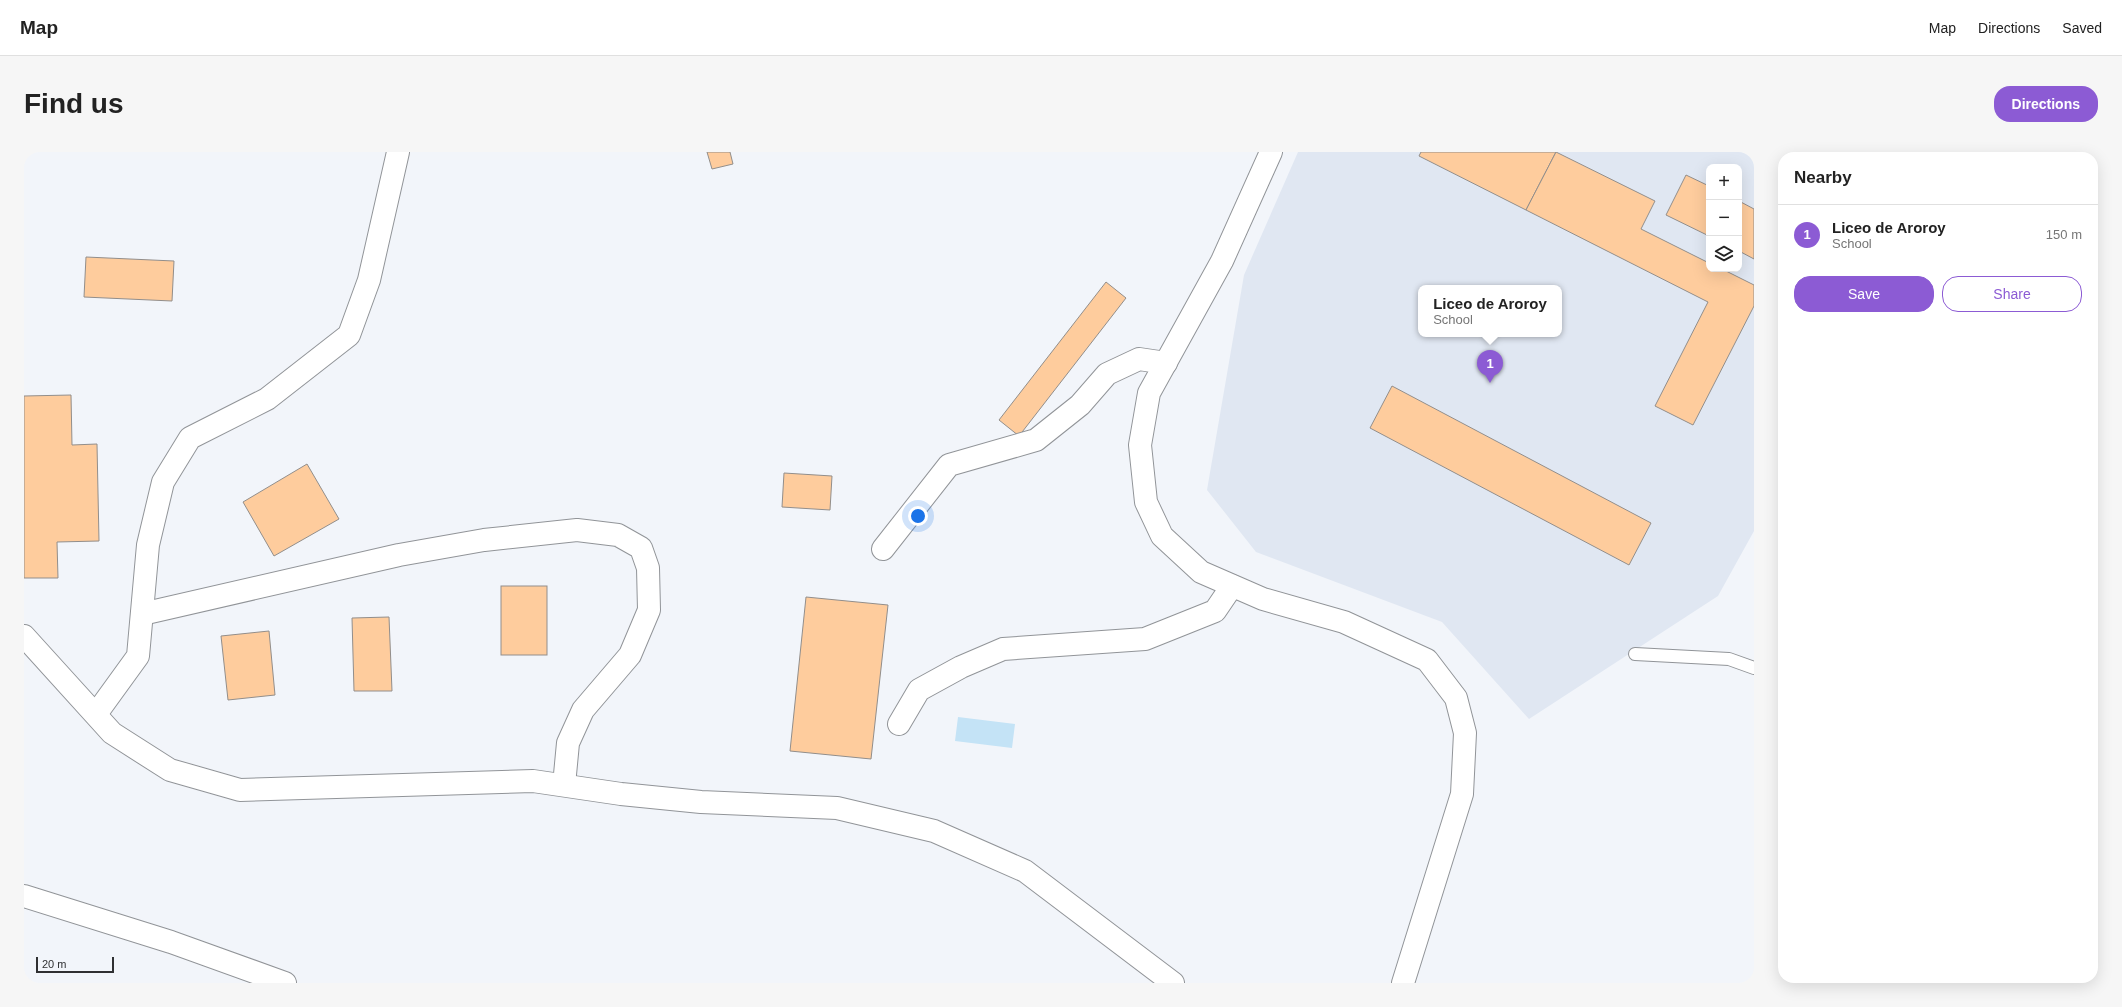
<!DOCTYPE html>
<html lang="en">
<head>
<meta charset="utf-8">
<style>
	:root { --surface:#fff; --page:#f6f6f6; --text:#222; --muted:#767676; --line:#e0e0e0; --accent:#8c5bd4 }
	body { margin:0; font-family:Arial,sans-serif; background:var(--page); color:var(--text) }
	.controls { position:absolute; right:12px; top:12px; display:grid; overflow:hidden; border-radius:8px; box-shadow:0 4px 16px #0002 }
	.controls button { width:36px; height:36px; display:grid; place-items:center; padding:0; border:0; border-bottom:1px solid var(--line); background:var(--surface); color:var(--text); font:20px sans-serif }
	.scale { position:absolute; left:12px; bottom:10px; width:78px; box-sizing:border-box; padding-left:4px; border:2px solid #2f3032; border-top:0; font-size:11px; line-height:14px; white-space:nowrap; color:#2f3032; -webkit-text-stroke:3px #f2f5fa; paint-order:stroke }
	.you { position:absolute; left:894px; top:364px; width:14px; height:14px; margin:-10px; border:3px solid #fff; border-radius:50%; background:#1a73e8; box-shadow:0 0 0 6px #1a73e833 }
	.badge { display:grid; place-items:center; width:26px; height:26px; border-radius:50%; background:var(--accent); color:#fff; font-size:13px; font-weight:700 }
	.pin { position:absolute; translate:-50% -33px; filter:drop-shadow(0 1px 2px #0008) }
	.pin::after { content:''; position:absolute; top:21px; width:14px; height:12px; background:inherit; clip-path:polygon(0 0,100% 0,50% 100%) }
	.popup { position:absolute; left:1394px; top:133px; width:144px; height:52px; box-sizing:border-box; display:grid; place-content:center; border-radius:8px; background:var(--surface); filter:drop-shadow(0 1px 3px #0005); font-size:13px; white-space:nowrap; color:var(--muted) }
	.popup b { font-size:15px; color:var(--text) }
	.popup::after { content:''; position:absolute; left:50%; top:100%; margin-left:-8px; border:8px solid transparent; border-top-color:var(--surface) }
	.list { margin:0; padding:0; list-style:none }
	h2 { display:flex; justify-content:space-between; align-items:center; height:52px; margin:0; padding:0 16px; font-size:17px }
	h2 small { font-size:13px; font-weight:400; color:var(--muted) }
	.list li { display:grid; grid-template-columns:26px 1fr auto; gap:12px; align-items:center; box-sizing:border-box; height:60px; padding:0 16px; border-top:1px solid var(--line) }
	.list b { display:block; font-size:15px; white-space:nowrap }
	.list p { margin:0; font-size:13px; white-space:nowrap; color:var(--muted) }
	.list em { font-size:13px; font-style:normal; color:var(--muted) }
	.actions { display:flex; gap:8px; padding:12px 16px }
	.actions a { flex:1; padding:9px 0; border:1px solid var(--accent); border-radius:16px; text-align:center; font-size:14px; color:var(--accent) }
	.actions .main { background:var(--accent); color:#fff }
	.icon { flex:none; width:22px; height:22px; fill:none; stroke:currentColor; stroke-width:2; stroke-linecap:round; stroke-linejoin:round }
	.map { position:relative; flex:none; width:1730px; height:831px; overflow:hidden; border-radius:16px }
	header { display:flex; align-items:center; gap:24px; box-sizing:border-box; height:56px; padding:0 20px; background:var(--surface); border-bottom:1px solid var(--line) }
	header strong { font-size:19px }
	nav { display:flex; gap:22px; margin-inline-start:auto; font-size:14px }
	.intro { display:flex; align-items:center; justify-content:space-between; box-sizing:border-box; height:96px; padding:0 24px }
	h1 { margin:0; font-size:28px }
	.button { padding:10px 18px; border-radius:16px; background:var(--accent); color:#fff; font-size:14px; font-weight:700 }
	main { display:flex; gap:24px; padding:0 24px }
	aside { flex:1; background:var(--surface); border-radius:16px; box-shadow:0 4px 16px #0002 }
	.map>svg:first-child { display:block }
</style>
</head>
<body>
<header>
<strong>Map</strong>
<nav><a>Map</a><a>Directions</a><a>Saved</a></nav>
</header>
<div class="intro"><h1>Find us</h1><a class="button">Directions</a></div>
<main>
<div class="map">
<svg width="1730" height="831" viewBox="0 0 1730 831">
	<rect width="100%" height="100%" fill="#f2f5fa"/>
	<path fill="#e0e7f2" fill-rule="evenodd" d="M 1274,0 L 1730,0 L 1730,379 L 1694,444 L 1505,567 L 1418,470 L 1232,400 L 1183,338 L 1220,123 ZM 1685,15 L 1715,15 L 1715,117 L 1685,117 ZM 1397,136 L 1535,136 L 1535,182 L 1397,182 Z"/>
	<path fill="#c4e3f6" d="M 934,565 L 991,572 L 988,596 L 931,589 Z"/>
	<g fill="#fecc9d" stroke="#928e8b">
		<path d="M 683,0 L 706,0 L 709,12 L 688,17 Z"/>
		<path d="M 1397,0 L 1532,0 L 1502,58 L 1395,4 Z"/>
		<path d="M 1532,0 L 1631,49 L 1617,77 L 1685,111 L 1685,117 L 1698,117 L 1730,133 L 1730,154 L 1669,273 L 1631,254 L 1684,150 L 1502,58 Z"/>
		<path d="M 1662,23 L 1685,34 L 1685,84 L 1642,63 Z"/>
		<path d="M 1715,49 L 1730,57 L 1730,107 L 1715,99 Z"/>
		<path d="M 62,105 L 150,109 L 148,149 L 60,145 Z"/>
		<path d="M 1082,130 L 1102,146 L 995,284 L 975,268 Z"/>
		<path d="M 1368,234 L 1627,371 L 1605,413 L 1346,276 Z"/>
		<path d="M 47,243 L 48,293 L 73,292 L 75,389 L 33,390 L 34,426 L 0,426 L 0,244 Z"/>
		<path d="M 283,312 L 315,367 L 250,404 L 219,350 Z"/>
		<path d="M 760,321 L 808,324 L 806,358 L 758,355 Z"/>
		<rect x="477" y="434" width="46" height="69"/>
		<path d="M 782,445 L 864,453 L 847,607 L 766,599 Z"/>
		<path d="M 365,465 L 368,539 L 330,539 L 328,466 Z"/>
		<path d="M 245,479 L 251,543 L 204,548 L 197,484 Z"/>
	</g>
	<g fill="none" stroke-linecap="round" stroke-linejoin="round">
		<g stroke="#919498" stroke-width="14">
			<path id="lane" d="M 1611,502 L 1705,507 L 1730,516"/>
		</g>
		<g stroke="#919498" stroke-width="24">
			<g id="street">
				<path d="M 1247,0 L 1198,109 L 1125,241 L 1116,293 L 1122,350 L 1138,384 L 1177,420 L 1239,447 L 1320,470 L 1403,508 L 1432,546 L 1441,581 L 1438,642 L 1379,831"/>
				<path d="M 859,397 L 925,313 L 1012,288 L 1056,253 L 1083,222 L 1115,207 L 1142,211"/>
				<path d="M 118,462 L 375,403 L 460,388 L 553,378 L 594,383 L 617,396 L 624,416 L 625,458 L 606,503 L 559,558 L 544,591 L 540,633"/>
				<path d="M 0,484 L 88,581 L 146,618 L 216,638 L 509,629 L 597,642 L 677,650 L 813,656 L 910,679 L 1001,719 L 1149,831"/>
				<path d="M 72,562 L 114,504 L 124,393 L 139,330 L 166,286 L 243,247 L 325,183 L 345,128 L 374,0"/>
				<path d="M 875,572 L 895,538 L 937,515 L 979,497 L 1121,487 L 1191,459 L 1208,434"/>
				<path d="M 0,744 L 147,790 L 261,831"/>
			</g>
		</g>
		<use href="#lane" stroke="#fff" stroke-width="12"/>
		<use href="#street" stroke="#fff" stroke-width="22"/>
	</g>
</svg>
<div class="controls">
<button>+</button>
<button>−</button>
<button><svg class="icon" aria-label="layers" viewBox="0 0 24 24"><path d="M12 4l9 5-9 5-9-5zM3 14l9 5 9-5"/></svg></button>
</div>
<div class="scale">20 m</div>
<div class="you"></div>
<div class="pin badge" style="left:1466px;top:231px">1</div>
<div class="popup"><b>Liceo de Aroroy</b>School</div>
</div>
<aside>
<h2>Nearby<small></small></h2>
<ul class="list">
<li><span class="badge">1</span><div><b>Liceo de Aroroy</b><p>School</p></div><em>150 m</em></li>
</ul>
<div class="actions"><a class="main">Save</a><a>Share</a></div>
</aside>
</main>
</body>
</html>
